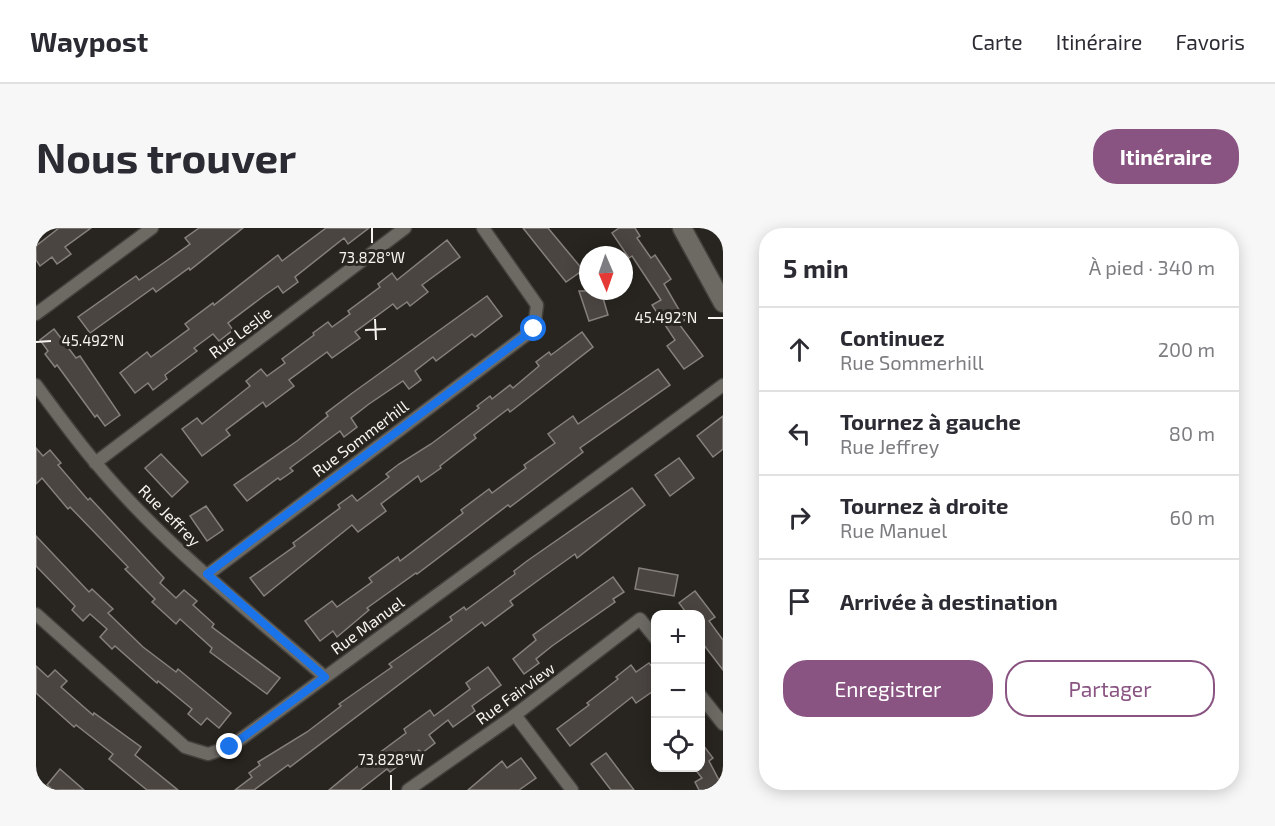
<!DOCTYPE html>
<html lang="fr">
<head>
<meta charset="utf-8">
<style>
	:root { --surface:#fff; --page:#f7f7f7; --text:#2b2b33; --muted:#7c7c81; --line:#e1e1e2; --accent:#8a5482 }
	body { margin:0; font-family:"Exo 2",sans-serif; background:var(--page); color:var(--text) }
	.controls { position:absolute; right:18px; bottom:18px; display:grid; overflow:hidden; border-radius:12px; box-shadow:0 3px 15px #0003 }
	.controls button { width:54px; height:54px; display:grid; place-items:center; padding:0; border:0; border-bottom:2px solid var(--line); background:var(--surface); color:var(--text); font:30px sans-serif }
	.compass { position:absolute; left:543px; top:18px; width:54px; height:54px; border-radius:50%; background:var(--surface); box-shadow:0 3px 15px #0003; rotate:178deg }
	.stop { position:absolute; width:18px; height:18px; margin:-14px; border:4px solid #1a73e8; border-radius:50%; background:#fff }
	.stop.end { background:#1a73e8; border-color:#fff; box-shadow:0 2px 6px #0008 }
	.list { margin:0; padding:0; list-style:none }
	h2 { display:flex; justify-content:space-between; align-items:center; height:78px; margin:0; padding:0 24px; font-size:26px }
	h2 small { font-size:20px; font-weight:400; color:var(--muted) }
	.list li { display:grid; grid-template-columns:39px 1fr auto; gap:18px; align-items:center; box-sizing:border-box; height:84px; padding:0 24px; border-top:2px solid var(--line) }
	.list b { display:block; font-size:22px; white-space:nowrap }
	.list p { margin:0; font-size:20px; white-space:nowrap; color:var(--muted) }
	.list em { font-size:20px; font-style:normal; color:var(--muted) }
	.actions { display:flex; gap:12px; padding:18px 24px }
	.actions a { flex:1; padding:14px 0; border:2px solid var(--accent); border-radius:24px; text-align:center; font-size:21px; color:var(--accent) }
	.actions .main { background:var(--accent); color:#fff }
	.icon { flex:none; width:33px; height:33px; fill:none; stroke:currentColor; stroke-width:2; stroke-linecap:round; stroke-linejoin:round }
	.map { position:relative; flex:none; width:687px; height:562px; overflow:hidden; border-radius:24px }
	header { display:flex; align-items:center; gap:36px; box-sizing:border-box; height:84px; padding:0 30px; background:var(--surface); border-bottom:2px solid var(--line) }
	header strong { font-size:28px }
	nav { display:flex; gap:33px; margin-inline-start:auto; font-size:21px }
	.intro { display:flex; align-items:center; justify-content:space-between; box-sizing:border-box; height:144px; padding:0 36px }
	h1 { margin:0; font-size:42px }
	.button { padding:15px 27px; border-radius:24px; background:var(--accent); color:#fff; font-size:21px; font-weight:700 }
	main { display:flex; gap:36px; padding:0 36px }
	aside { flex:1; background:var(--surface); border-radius:24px; box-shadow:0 3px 15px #0003 }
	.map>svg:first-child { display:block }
</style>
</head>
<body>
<header>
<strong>Waypost</strong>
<nav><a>Carte</a><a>Itinéraire</a><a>Favoris</a></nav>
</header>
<div class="intro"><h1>Nous trouver</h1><a class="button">Itinéraire</a></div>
<main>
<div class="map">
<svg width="687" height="562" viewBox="0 0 687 562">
	<rect width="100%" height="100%" fill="#282520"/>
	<g fill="#4b4542" stroke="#86807c" stroke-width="1.5">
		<path d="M 23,0 L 55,0 L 29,19 L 35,26 L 21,36 L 16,29 L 4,38 L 0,32 L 0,18 Z"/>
		<path d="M 163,0 L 207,0 L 154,42 L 153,40 L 120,64 L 117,60 L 54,105 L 42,89 L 100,48 L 103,52 L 136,29 L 154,16 L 149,10 Z"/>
		<path d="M 290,0 L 333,0 L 312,16 L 308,10 L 259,49 L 262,54 L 247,65 L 242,58 L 229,67 L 192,95 L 197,102 L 183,113 L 177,106 L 158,120 L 161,123 L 129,147 L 131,151 L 117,162 L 112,155 L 99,165 L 84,145 L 111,124 L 115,129 L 153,101 L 149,96 L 177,75 L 178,77 L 242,27 L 246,33 Z"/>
		<path d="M 487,0 L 512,0 L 547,42 L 530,54 Z"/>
		<path d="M 583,0 L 599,0 L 604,8 L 601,10 L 615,30 L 619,27 L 635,51 L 628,56 L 649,92 L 643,96 L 667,128 L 648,141 L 631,118 L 639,112 L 616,77 L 625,72 L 596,28 L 593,30 L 576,5 Z"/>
		<path d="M 411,12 L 424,29 L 386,57 L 392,64 L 374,78 L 371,74 L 361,81 L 357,76 L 319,104 L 324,110 L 296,130 L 291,124 L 253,152 L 258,158 L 230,179 L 227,174 L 190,202 L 194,207 L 166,228 L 146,201 L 161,190 L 166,196 L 214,158 L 210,153 L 225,141 L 231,148 L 249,135 L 246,131 L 278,107 L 277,105 L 292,94 L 296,99 L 314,86 L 312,83 L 344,59 L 342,56 L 356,45 L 361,52 Z"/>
		<path d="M 543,63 L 565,63 L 572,87 L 553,93 Z"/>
		<path d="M 451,68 L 466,88 L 439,109 L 436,106 L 400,133 L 397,129 L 379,143 L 385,152 L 373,161 L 367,153 L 333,176 L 315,190 L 321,199 L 308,209 L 304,203 L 254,240 L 257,243 L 244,252 L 242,250 L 211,273 L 198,257 L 261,213 L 292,188 L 290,185 L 315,166 Z"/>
		<path d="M 18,101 L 40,130 L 44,128 L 84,187 L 69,198 L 61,187 L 59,189 L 21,137 L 19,139 L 9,126 L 12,123 L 4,112 Z"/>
		<path d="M 546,104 L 557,119 L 474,184 L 472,181 L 438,207 L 440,210 L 404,238 L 405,240 L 385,254 L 382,248 L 345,276 L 350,283 L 322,304 L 316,297 L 228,368 L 214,350 L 259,318 L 257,315 L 304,280 L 302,277 L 316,267 L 321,273 L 353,249 L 350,246 L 363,236 L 395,216 L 443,180 L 441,178 L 454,168 L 456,171 L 474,157 L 477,160 L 503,138 L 500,134 L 513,124 L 515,127 Z"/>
		<path d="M 622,141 L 634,157 L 544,220 L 547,224 L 474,279 L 472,277 L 381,346 L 380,345 L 331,380 L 333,382 L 301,409 L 297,403 L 284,413 L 269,393 L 296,373 L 301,379 L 336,354 L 333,350 L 362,329 L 364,333 L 427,285 L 425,282 L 453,261 L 456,265 L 490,240 L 488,237 L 519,215 L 512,206 L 537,188 L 542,196 Z"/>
		<path d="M 687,188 L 687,221 L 677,229 L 661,208 Z"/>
		<path d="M 0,220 L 7,228 L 14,222 L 25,235 L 22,237 L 52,272 L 54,270 L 128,350 L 124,355 L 140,370 L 148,362 L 161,373 L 157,377 L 178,396 L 176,399 L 244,450 L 231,466 L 174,424 L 176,420 L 144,391 L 140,396 L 116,374 L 119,371 L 89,341 L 92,339 L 34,279 L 32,281 L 6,250 L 0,256 Z"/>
		<path d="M 125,226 L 152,254 L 136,269 L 109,240 Z"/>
		<path d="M 643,230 L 658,250 L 634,268 L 619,247 Z"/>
		<path d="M 596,260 L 609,277 L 541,330 L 539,326 L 504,351 L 474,373 L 477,377 L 449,398 L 446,394 L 254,539 L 252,537 L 218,562 L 199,562 L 216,549 L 213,545 L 224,537 L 222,534 L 271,504 L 305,478 L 303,476 L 356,439 L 353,436 L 416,392 L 414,389 L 428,379 L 430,382 L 479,346 L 478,343 L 491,333 Z"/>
		<path d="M 170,278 L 187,302 L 171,313 L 154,288 Z"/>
		<path d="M 0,308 L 53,364 L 56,361 L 77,381 L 72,385 L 107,419 L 140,444 L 142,441 L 195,485 L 183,500 L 171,490 L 165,497 L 152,486 L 156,481 L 122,453 L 121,455 L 79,418 L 76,421 L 64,409 L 71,401 L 54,386 L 47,393 L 36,382 L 39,378 L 0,338 Z"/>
		<path d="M 603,340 L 642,347 L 638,368 L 599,361 Z"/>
		<path d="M 577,349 L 588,364 L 577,371 L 579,374 L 516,418 L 500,431 L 503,435 L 488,446 L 477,431 L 500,412 L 497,407 Z"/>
		<path d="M 659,363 L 679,389 L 673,393 L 687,412 L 687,442 L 664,412 L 664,387 L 652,387 L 643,375 Z"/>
		<path d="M 613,435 L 620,444 L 620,461 L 600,475 L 596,469 L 534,518 L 521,501 L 553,477 L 551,475 L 582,451 L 580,449 L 595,437 L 600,444 Z"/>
		<path d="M 0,438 L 12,449 L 19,442 L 31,453 L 25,459 L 57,487 L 58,485 L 105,519 L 99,527 L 142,562 L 111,562 L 73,531 L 77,526 L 40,497 L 38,499 L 0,465 Z"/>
		<path d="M 452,439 L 465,457 L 436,478 L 439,483 L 417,499 L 412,492 L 393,507 L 399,515 L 386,525 L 383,522 L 354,544 L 351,541 L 324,562 L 293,562 L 334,528 L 335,531 L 370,505 L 368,501 L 394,482 L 398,488 L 434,461 L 430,455 Z"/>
		<path d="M 664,513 L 677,530 L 673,533 L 686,558 L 679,562 L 663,562 L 659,554 L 666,550 L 658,540 L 664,540 Z"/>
		<path d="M 570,525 L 598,562 L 575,562 L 555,536 Z"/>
		<path d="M 485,530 L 500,550 L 483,562 L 432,562 L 466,533 L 471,540 Z"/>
		<path d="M 24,541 L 48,562 L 17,562 L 11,557 Z"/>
	</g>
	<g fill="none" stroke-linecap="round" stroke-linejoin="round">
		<g stroke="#43413d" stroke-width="15">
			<g id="street">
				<path d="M 0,86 L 116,0"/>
				<path d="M 0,157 C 19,183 38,209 59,234 C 125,314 210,381 289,449"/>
				<path d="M 59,235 L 369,0"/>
				<path d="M 171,347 L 498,101 L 501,77 L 447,0"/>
				<path d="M 0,386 L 149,519 L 172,526 L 194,519 L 687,157"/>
				<path d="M 664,467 L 687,496"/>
				<path d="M 479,487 L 536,562"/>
				<path d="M 372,562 L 479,487 L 604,391 L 620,411"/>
			</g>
		</g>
		<g stroke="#43413d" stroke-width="21">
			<path id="secondary" d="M 646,0 L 687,75"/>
		</g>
		<use href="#street" stroke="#6d6a64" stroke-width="12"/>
		<use href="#secondary" stroke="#6d6a64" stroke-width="18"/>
	</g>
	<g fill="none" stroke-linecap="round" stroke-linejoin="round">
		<path stroke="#1a73e8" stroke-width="8" d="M 194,519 L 289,449 L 171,346 L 498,101"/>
	</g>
	<path fill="none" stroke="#f7f5f1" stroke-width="2" d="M 336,0 L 336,15M 672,90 L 687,90M 339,91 L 340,112M 329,102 L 350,101M 0,114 L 15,113M 355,547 L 355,562"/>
	<g text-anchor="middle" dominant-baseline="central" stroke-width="6" stroke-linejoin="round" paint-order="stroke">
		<g font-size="16" fill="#f7f5f1" stroke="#282520">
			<text transform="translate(204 104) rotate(-37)">Rue Leslie</text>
			<text transform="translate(324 210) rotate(-37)">Rue Sommerhill</text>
			<text transform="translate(134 287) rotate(45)">Rue Jeffrey</text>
			<text transform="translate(331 397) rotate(-36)">Rue Manuel</text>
			<text transform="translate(479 465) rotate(-36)">Rue Fairview</text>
		</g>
	</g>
	<g font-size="15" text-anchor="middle" fill="#f7f5f1" stroke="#282520" stroke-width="6" stroke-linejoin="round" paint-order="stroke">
		<text x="336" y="35">73.828°W</text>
		<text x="630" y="95">45.492°N</text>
		<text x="57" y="118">45.492°N</text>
		<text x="355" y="537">73.828°W</text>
	</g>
</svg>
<div class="controls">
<button>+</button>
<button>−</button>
<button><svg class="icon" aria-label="locate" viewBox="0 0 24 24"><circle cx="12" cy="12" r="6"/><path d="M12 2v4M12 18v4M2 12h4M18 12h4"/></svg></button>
</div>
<svg class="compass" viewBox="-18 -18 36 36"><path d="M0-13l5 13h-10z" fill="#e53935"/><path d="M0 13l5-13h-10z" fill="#7c7c81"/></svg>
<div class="stop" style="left:498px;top:101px"></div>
<div class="stop end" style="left:194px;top:519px"></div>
</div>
<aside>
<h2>5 min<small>À pied · 340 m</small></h2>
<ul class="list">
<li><svg class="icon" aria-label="ahead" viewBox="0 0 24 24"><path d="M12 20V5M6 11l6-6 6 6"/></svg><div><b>Continuez</b><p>Rue Sommerhill</p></div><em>200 m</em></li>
<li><svg class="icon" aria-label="left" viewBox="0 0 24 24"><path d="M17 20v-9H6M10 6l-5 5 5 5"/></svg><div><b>Tournez à gauche</b><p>Rue Jeffrey</p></div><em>80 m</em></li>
<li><svg class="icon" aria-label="right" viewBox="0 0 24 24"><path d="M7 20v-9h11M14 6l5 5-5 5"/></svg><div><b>Tournez à droite</b><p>Rue Manuel</p></div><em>60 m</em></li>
<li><svg class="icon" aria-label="arrive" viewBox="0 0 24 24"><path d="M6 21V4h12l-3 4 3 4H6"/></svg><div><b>Arrivée à destination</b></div></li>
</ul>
<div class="actions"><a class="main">Enregistrer</a><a>Partager</a></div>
</aside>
</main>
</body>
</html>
